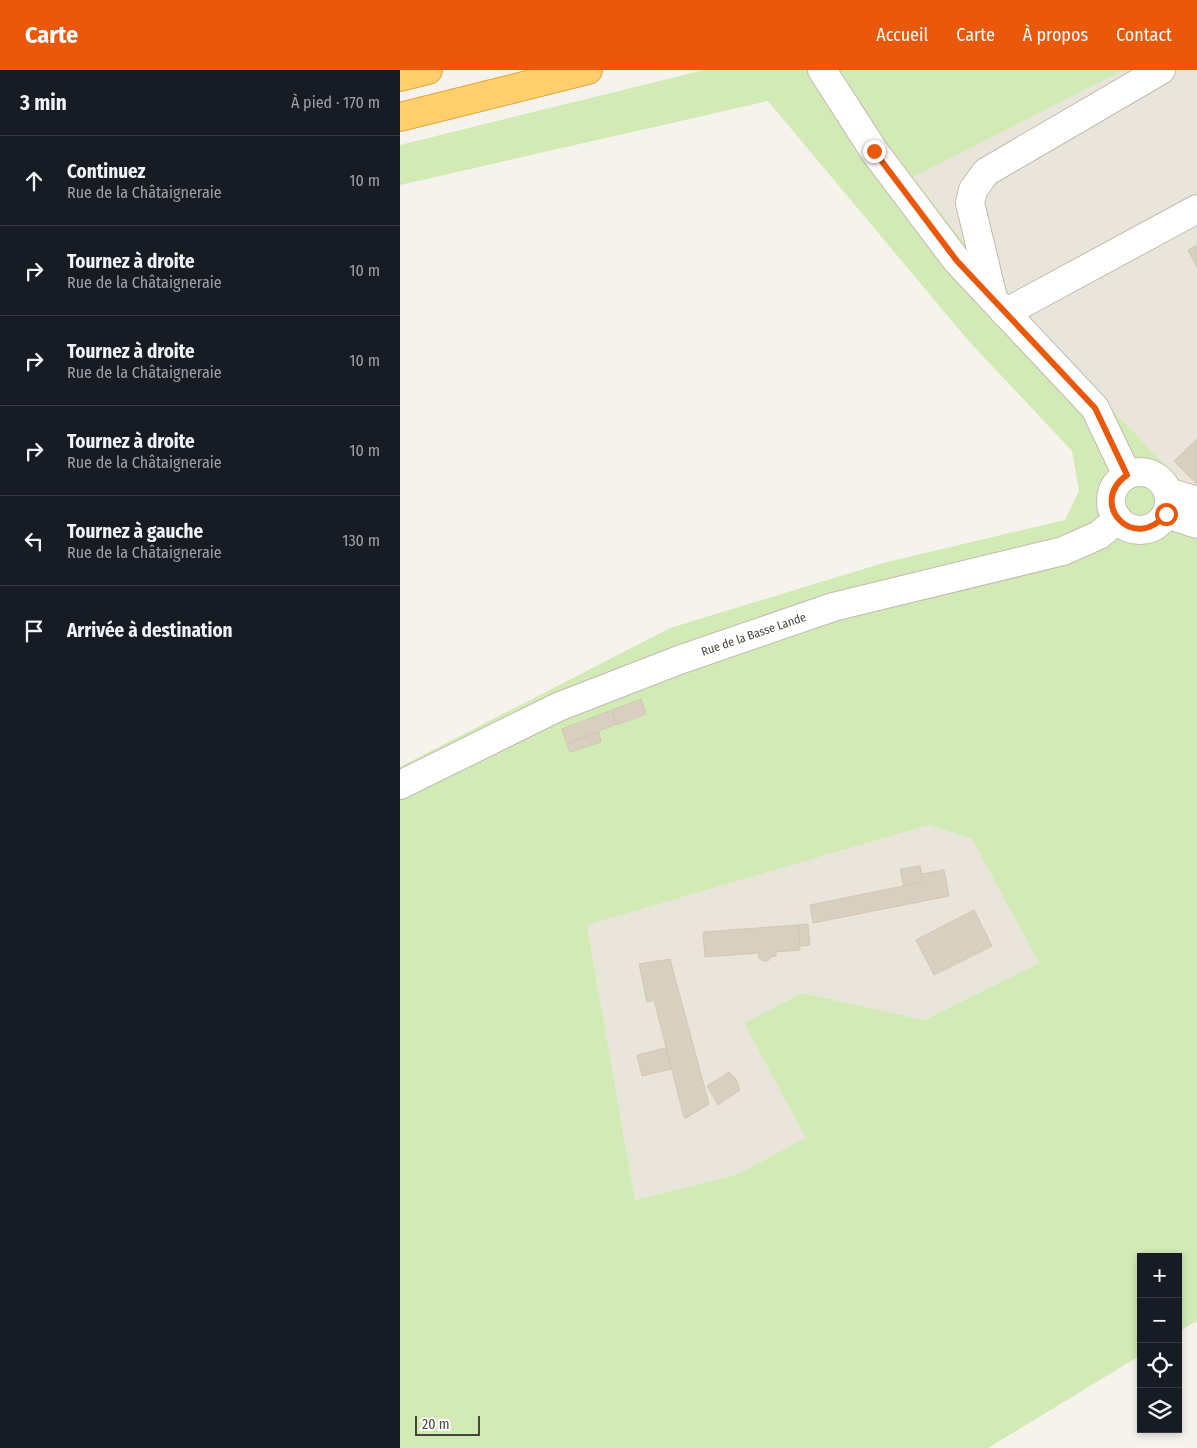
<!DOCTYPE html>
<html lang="fr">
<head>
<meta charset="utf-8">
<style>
	:root { --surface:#171b24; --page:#20242c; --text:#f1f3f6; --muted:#9ea1a6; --line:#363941; --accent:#ea580c }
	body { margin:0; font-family:"Fira Sans Condensed",sans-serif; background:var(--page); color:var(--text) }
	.controls { position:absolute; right:15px; bottom:15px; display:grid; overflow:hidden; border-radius:0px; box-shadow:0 2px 8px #0003 }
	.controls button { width:45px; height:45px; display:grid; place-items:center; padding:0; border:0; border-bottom:1px solid var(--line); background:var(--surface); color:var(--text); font:25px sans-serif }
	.scale { position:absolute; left:15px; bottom:12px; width:65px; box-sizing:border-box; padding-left:5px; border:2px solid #4b4439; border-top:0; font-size:14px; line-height:18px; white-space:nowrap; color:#4b4439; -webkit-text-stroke:4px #fff; paint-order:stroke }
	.stop { position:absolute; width:15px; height:15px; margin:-11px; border:4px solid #ea580c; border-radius:50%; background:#fff }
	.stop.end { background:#ea580c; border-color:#fff; box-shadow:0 1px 5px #0008 }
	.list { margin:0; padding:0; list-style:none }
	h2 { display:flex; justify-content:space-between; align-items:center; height:65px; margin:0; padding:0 20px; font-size:21px }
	h2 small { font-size:16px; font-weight:400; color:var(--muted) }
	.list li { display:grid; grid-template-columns:32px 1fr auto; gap:15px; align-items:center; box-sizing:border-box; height:90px; padding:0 20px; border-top:1px solid var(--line) }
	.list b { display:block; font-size:19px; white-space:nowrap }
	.list p { margin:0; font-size:16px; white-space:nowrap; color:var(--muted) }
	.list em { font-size:16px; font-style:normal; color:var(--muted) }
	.icon { flex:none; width:28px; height:28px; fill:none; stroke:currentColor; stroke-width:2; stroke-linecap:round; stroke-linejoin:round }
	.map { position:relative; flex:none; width:797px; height:1378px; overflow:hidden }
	header { display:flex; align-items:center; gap:30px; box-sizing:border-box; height:70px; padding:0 25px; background:var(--accent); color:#fff }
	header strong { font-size:24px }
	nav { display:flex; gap:28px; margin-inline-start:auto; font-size:18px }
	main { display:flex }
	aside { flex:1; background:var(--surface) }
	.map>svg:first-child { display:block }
</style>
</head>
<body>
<header>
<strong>Carte</strong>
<nav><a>Accueil</a><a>Carte</a><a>À propos</a><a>Contact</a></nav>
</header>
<main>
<aside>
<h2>3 min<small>À pied · 170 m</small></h2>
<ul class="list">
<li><svg class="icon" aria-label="ahead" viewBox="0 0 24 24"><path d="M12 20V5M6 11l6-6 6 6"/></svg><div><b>Continuez</b><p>Rue de la Châtaigneraie</p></div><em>10 m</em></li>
<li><svg class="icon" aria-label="right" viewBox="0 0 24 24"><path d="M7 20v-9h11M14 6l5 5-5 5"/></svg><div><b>Tournez à droite</b><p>Rue de la Châtaigneraie</p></div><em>10 m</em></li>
<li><svg class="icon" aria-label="right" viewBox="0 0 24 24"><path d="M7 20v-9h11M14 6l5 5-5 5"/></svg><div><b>Tournez à droite</b><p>Rue de la Châtaigneraie</p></div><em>10 m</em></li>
<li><svg class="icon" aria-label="right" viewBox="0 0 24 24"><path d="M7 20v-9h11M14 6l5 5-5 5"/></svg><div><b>Tournez à droite</b><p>Rue de la Châtaigneraie</p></div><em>10 m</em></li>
<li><svg class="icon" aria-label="left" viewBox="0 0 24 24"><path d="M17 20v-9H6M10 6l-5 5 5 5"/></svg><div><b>Tournez à gauche</b><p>Rue de la Châtaigneraie</p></div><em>130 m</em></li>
<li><svg class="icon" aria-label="arrive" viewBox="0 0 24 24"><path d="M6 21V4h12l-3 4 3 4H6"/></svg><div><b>Arrivée à destination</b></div></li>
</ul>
</aside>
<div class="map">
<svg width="797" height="1378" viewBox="0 0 797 1378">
	<rect width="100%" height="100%" fill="#f6f3ec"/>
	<g fill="#eae5da">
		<path d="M 724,0 L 797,0 L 797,421 L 786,418 L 603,222 L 513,107 Z"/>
		<path d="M 529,755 L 572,769 L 639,893 L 524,950 L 402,923 L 344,953 L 407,1068 L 336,1105 L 235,1130 L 187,855 Z"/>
	</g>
	<path fill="#d2eab5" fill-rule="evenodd" d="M 304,0 L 724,0 L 513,107 L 603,222 L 786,418 L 797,421 L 797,1251 L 778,1262 L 778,1187 L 741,1187 L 741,1285 L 588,1378 L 0,1378 L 0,697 L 270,558 L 483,493 L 665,450 L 679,421 L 672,381 L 566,268 L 368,31 L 0,115 L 0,75 ZM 529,755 L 572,769 L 639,893 L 524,950 L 402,923 L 344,953 L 406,1068 L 336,1105 L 235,1130 L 187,855 Z"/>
	<g fill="#d8cfc1" stroke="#d3c7b4">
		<path d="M 797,175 L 797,197 L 788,180 Z"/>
		<path d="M 797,369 L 797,414 L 774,391 Z"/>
		<path d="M 241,629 L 246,644 L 217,655 L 212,640 Z"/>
		<path d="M 212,640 L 216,654 L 167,674 L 162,659 Z"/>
		<path d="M 199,662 L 201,672 L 170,682 L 167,674 Z"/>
		<path d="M 520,796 L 523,812 L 504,816 L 500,799 Z"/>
		<path d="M 544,800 L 549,826 L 413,853 L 410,835 L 523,812 L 521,804 Z"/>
		<path d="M 574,840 L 592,876 L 534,905 L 516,870 Z"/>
		<path d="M 408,854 L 410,875 L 400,876 L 398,855 Z"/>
		<path d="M 398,855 L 400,880 L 376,882 L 376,886 L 371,887 L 368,891 L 363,891 L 359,888 L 359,883 L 305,887 L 303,862 Z"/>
		<path d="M 270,889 L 309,1034 L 286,1048 L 284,1047 L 254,930 L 247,932 L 239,894 Z"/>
		<path d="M 266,978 L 271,999 L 242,1006 L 237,985 Z"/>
		<path d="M 329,1002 L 336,1009 L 340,1020 L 318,1035 L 307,1016 Z"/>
	</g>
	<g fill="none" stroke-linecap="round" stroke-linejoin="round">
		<g stroke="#c2bbae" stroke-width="30">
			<g id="minor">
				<path d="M 422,0 L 474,81 L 557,191 L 695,338 L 727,405"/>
				<path d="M 593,228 L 570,133 L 573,120 L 586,102 L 761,0"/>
				<path d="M 605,243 L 797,139"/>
				<circle cx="740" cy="431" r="29"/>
				<path d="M 768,422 L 797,431"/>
				<path d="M 766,444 L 797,454"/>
				<path id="s1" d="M 0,715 L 158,637 L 279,590 L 433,537 L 663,481 L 699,465 L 718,449"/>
			</g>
		</g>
		<g stroke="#e0a43c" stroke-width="30">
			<g id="highway">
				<path d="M 0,7 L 28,0"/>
				<path d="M 0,47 L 188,0"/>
			</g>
		</g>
		<use href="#minor" stroke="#fff" stroke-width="28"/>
		<use href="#highway" stroke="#ffcf6e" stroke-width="28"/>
	</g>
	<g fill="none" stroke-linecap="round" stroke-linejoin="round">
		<path stroke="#ea580c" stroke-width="6" d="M 474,81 L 557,191 L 695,338 L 727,405 C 687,433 734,484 766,444"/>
	</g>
	<g text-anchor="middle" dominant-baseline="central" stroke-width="4" stroke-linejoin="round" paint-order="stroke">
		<g font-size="12" fill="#4b4439" stroke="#fff">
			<text stroke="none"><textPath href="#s1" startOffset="385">Rue de la Basse Lande</textPath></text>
		</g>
	</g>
</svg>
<div class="controls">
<button>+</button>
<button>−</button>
<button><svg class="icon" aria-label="locate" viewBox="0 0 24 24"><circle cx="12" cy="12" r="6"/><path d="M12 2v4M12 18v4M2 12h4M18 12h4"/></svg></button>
<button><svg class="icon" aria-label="layers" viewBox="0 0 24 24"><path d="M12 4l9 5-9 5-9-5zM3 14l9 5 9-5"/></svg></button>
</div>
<div class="scale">20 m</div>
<div class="stop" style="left:766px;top:444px"></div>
<div class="stop end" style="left:474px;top:81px"></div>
</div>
</main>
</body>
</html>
